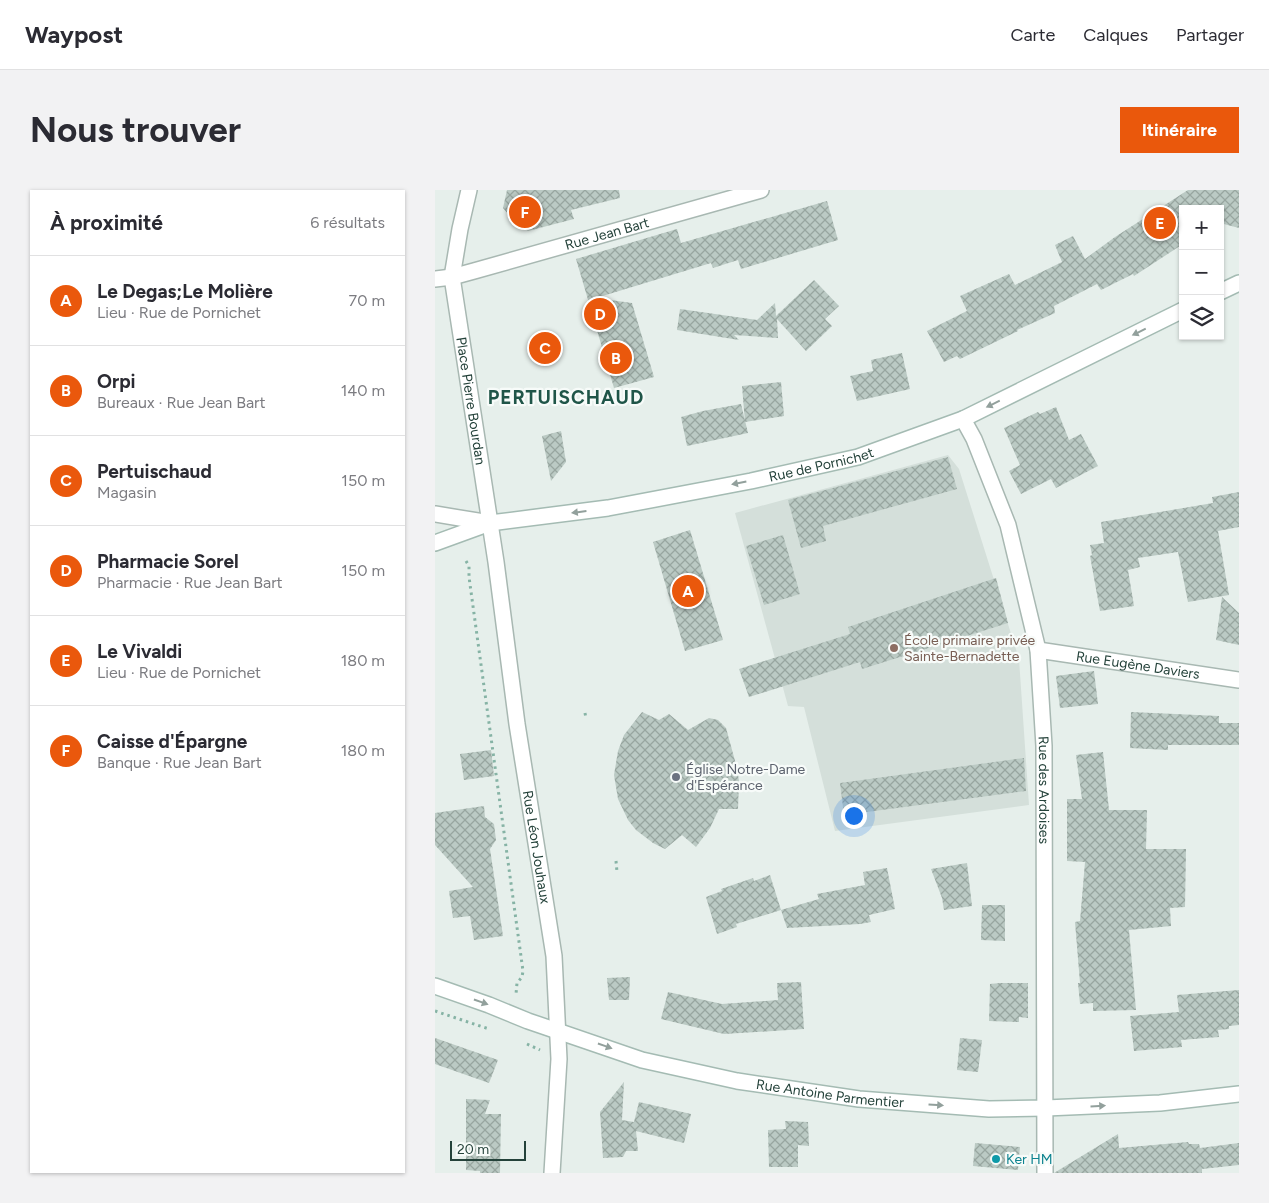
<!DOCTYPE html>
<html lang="fr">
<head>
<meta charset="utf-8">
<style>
	:root { --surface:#fff; --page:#f2f2f3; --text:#2b2b33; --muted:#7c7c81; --line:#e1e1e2; --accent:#ea580c }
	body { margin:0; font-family:Figtree,sans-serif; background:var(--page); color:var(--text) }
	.controls { position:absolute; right:15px; top:15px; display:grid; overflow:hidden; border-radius:0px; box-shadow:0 1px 4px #0004 }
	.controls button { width:45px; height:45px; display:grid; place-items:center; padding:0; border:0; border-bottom:1px solid var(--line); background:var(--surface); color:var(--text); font:25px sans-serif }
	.scale { position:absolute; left:15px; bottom:12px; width:76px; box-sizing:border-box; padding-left:5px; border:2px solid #24423a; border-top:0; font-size:14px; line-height:18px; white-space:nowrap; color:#24423a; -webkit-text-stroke:4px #f7fbf9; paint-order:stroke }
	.you { position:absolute; left:418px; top:625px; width:18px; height:18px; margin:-12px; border:4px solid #fff; border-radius:50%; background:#1a73e8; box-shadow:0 0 0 8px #1a73e833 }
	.badge { display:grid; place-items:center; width:32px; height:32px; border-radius:50%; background:var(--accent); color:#fff; font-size:16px; font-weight:700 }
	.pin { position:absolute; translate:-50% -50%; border:2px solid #fff; box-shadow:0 1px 5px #0006 }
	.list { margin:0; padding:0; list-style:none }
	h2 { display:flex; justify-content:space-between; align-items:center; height:65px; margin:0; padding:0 20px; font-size:21px }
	h2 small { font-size:16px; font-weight:400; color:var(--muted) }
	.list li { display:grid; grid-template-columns:32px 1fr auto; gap:15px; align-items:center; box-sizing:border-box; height:90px; padding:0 20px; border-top:1px solid var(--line) }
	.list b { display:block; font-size:19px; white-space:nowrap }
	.list p { margin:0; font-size:16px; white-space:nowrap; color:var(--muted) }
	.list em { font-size:16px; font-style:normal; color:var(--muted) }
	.icon { flex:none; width:28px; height:28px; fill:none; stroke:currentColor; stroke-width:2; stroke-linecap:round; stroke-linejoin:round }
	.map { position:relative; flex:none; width:804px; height:983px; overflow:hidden; border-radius:0px }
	header { display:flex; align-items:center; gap:30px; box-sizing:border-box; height:70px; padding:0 25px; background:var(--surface); border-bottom:1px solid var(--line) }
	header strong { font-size:24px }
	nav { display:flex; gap:28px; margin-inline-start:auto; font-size:18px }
	.intro { display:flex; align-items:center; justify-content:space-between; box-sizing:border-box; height:120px; padding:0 30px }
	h1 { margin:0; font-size:35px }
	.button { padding:12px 22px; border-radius:0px; background:var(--accent); color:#fff; font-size:18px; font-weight:700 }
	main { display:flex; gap:30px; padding:0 30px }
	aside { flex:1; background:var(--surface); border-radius:0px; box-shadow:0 1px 4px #0004 }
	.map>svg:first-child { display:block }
</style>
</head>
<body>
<header>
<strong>Waypost</strong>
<nav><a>Carte</a><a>Calques</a><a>Partager</a></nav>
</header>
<div class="intro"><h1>Nous trouver</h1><a class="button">Itinéraire</a></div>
<main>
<aside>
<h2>À proximité<small>6 résultats</small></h2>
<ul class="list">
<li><span class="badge">A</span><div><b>Le Degas;Le Molière</b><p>Lieu · Rue de Pornichet</p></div><em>70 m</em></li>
<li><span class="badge">B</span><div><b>Orpi</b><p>Bureaux · Rue Jean Bart</p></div><em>140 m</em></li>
<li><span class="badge">C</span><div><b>Pertuischaud</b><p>Magasin</p></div><em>150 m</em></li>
<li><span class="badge">D</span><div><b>Pharmacie Sorel</b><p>Pharmacie · Rue Jean Bart</p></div><em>150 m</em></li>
<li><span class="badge">E</span><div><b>Le Vivaldi</b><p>Lieu · Rue de Pornichet</p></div><em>180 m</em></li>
<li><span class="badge">F</span><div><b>Caisse d'Épargne</b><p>Banque · Rue Jean Bart</p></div><em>180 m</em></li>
</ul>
</aside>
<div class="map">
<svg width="804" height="983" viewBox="0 0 804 983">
	<defs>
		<pattern id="building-cross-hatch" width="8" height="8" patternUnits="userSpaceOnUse" patternTransform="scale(1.25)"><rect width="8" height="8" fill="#bbcac4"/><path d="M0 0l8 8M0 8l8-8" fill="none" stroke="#98a6a0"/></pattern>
	</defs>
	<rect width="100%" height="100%" fill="#e6efeb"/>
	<path fill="#d4dfda" d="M 513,265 L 524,279 L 584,469 L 594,615 L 400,641 L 369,517 L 353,516 L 300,323 Z"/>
	<g fill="url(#building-cross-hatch)">
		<path d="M 72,0 L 184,0 L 185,8 L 136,20 L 139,29 L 93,41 L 79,31 L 68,18 Z"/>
		<path d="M 753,0 L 804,0 L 804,38 L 785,33 L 785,19 L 748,19 L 748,54 L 699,86 L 698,84 L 666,100 L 662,94 L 619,116 L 620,123 L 582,140 L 583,141 L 525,169 L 522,166 L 509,172 L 492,141 L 532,121 L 525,106 L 574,84 L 580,95 L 627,72 L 620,55 L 638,46 L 650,69 L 680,47 Z"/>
		<path d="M 392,11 L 403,50 L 306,79 L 303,70 L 278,78 L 276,73 L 161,108 L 197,113 L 219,187 L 179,198 L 141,69 L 242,39 L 246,53 Z"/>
		<path d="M 379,90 L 404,116 L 390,129 L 397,136 L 371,161 L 342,129 L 343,148 L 299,145 L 304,150 L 242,140 L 245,119 L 322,130 L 340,113 L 341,126 Z"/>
		<path d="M 467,163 L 475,199 L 422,211 L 415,186 L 438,181 L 436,170 Z"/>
		<path d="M 346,192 L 349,226 L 310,232 L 307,196 Z"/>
		<path d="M 306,214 L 313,243 L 252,256 L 246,227 L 268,221 Z"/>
		<path d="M 621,217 L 634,250 L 646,244 L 663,276 L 621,298 L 616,289 L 586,304 L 574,281 L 585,275 L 569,238 L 603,222 L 605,224 Z"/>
		<path d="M 126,241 L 131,272 L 116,291 L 107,246 Z"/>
		<path d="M 513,267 L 522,299 L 388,336 L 391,351 L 366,358 L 353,310 Z"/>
		<path d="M 804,302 L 804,337 L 783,341 L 794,405 L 753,412 L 743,362 L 703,368 L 705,377 L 693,380 L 699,416 L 665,421 L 655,366 L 657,365 L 655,355 L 669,353 L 666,332 L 778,313 L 777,307 Z"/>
		<path d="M 255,340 L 288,450 L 250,461 L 218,352 Z"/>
		<path d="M 348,345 L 365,404 L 329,415 L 311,356 Z"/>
		<path d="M 561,388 L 573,433 L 427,479 L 425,472 L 314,507 L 304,479 L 415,444 L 413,437 Z"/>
		<path d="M 787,407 L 804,423 L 804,455 L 781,450 Z"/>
		<path d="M 659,481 L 663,514 L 625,518 L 621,486 Z"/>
		<path d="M 207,522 L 224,530 L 234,524 L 253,540 L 274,528 L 283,530 L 291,538 L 302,578 L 304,591 L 303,619 L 284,619 L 275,638 L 261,657 L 247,645 L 230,659 L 218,653 L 201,640 L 193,630 L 183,609 L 179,585 L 183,561 L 189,545 Z"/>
		<path d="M 696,522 L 784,526 L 784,533 L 804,533 L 804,555 L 733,555 L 733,560 L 695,558 Z"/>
		<path d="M 56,560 L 59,586 L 29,590 L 25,564 Z"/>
		<path d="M 668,562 L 674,620 L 712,620 L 711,659 L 751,659 L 750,717 L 735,718 L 736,736 L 694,740 L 701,820 L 658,821 L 658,813 L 645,814 L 643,793 L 645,793 L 640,732 L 645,731 L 650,672 L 632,671 L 632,609 L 647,609 L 641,565 Z"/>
		<path d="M 589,568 L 591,601 L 409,625 L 405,593 Z"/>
		<path d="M 49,616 L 50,627 L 59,634 L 61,650 L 55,659 L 68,746 L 39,750 L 35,726 L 18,728 L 14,701 L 38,697 L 0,655 L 0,623 Z"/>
		<path d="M 532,673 L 537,716 L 509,720 L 507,708 L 496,679 Z"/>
		<path d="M 452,678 L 460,719 L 434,725 L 436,732 L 425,734 L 352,738 L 346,720 L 384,709 L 382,704 L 430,695 L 428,682 Z"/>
		<path d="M 335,685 L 346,720 L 301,734 L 302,737 L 282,744 L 271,707 L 287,701 L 286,699 L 318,688 L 319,691 Z"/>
		<path d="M 547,715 L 570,715 L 570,751 L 546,750 Z"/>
		<path d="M 195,787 L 194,810 L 174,810 L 172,788 Z"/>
		<path d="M 366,792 L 369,839 L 289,844 L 226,829 L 233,802 L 287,814 L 343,810 L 342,793 Z"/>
		<path d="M 565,793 L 593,793 L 593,828 L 584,827 L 584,832 L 554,831 L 555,794 Z"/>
		<path d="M 804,800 L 804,835 L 794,836 L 794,839 L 783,840 L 784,847 L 746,850 L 747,857 L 699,861 L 695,826 L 744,822 L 742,805 Z"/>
		<path d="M 0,848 L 63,870 L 54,893 L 0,874 Z"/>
		<path d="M 525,848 L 547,850 L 543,882 L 522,880 Z"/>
		<path d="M 189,892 L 187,930 L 199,932 L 204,912 L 256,924 L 249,953 L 201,941 L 203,961 L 191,961 L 188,967 L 168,968 L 165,922 Z"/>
		<path d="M 31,909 L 55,910 L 50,924 L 66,924 L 65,983 L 45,983 L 45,981 L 31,980 Z"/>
		<path d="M 350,931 L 373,932 L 374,956 L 363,955 L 363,977 L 334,977 L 333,940 L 351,939 Z"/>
		<path d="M 683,944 L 684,958 L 753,952 L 754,954 L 764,954 L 765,958 L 804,953 L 804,975 L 767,979 L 767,983 L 619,983 Z"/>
		<path d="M 540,953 L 585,957 L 583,980 L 538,976 Z"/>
	</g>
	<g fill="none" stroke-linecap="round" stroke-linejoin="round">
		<g stroke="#a8b8b2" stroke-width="18">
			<g id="minor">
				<path id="s1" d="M 0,89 L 17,87 L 39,81 L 326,0"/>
				<path id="s2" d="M 528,229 L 539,249 L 573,335 L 603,460 L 609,556 L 610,983"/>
				<path id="s3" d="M 603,460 L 804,490"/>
			</g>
		</g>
		<g stroke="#a8b8b2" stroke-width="18">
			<g id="tertiary">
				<path id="s4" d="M 34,0 L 25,39 L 17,87 L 61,372 L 82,534 L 119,766 L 124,869 L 117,983"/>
				<path d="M 0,324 L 55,333"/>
			</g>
		</g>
		<g stroke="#a4bbb3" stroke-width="18">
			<g id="secondary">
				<path d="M 785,102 L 804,93"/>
				<path id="s5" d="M 0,353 L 55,333 L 173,318 L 316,291 L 423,267 L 528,229 L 748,120"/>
				<path id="s6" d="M 0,796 L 54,815 L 93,831 L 207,870 L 302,891 L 424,909 L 554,919 L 611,918 L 725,913 L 804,904"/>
			</g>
		</g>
		<g stroke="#86b3a5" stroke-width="3" stroke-dasharray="2.5 4" stroke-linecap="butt">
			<path d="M 31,371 L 34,376 L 34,387 L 88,781 L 87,787 L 82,793 L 81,804"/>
			<path d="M 150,523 L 151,528"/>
			<path d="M 181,671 L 182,682"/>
			<path d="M 0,821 L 54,839"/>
			<path d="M 92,854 L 105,860"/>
		</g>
		<use href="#minor" stroke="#fff" stroke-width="15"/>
		<use href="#tertiary" stroke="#fff" stroke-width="15"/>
		<use href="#secondary" stroke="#fff" stroke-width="15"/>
	</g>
	<defs><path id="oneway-solid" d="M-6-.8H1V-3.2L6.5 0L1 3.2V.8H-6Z" transform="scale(1.25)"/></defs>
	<g fill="#92a09c">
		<use href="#oneway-solid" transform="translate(704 142) rotate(154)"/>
		<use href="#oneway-solid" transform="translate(558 214) rotate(154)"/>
		<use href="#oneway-solid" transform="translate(304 293) rotate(169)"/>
		<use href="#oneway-solid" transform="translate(144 322) rotate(173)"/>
		<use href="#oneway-solid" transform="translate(46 812) rotate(19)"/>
		<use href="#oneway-solid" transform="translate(170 856) rotate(19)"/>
		<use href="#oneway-solid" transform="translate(501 915) rotate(4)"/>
		<use href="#oneway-solid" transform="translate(663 916) rotate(-3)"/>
	</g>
	<circle fill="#8d6e63" stroke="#f7fbf9" stroke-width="2" cx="459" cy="458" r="5"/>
	<circle fill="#6b7280" stroke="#f7fbf9" stroke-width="2" cx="241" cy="587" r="5"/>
	<circle fill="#0f9aa8" stroke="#f7fbf9" stroke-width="2" cx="561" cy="969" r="5"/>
	<g text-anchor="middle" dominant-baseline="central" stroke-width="4.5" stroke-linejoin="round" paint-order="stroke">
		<g font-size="14" fill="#24423a" stroke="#f7fbf9">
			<text stroke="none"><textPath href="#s1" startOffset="178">Rue Jean Bart</textPath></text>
			<text stroke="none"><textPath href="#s4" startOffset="214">Place Pierre Bourdan</textPath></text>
			<text stroke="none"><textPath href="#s5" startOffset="395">Rue de Pornichet</textPath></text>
			<text stroke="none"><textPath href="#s3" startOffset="101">Rue Eugène Daviers</textPath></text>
			<text stroke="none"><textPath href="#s2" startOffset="384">Rue des Ardoises</textPath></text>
			<text stroke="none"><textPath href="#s4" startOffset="665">Rue Léon Jouhaux</textPath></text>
			<text stroke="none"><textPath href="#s6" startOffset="411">Rue Antoine Parmentier</textPath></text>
		</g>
		<g font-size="14" fill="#785e54" stroke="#f7fbf9" text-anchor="start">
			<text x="469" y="450">École primaire privée<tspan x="469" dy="16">Sainte-Bernadette</tspan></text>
		</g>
		<g font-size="14" fill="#5b616d" stroke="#f7fbf9" text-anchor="start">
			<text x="251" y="579">Église Notre-Dame<tspan x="251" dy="16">d'Espérance</tspan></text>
		</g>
		<g font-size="14" fill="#0d838f" stroke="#f7fbf9" text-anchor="start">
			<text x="571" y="969">Ker HM</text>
		</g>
		<g font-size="19" font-weight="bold" letter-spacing="1" fill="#1f5548" stroke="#f7fbf9">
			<text x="131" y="207">PERTUISCHAUD</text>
		</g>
	</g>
</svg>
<div class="controls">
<button>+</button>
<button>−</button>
<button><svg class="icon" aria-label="layers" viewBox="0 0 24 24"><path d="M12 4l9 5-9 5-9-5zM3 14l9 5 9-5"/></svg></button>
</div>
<div class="scale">20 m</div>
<div class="you"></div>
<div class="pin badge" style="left:253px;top:401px">A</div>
<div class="pin badge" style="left:181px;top:168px">B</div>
<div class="pin badge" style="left:110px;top:158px">C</div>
<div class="pin badge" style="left:165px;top:124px">D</div>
<div class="pin badge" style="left:725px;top:33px">E</div>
<div class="pin badge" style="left:90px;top:22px">F</div>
</div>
</main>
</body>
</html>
